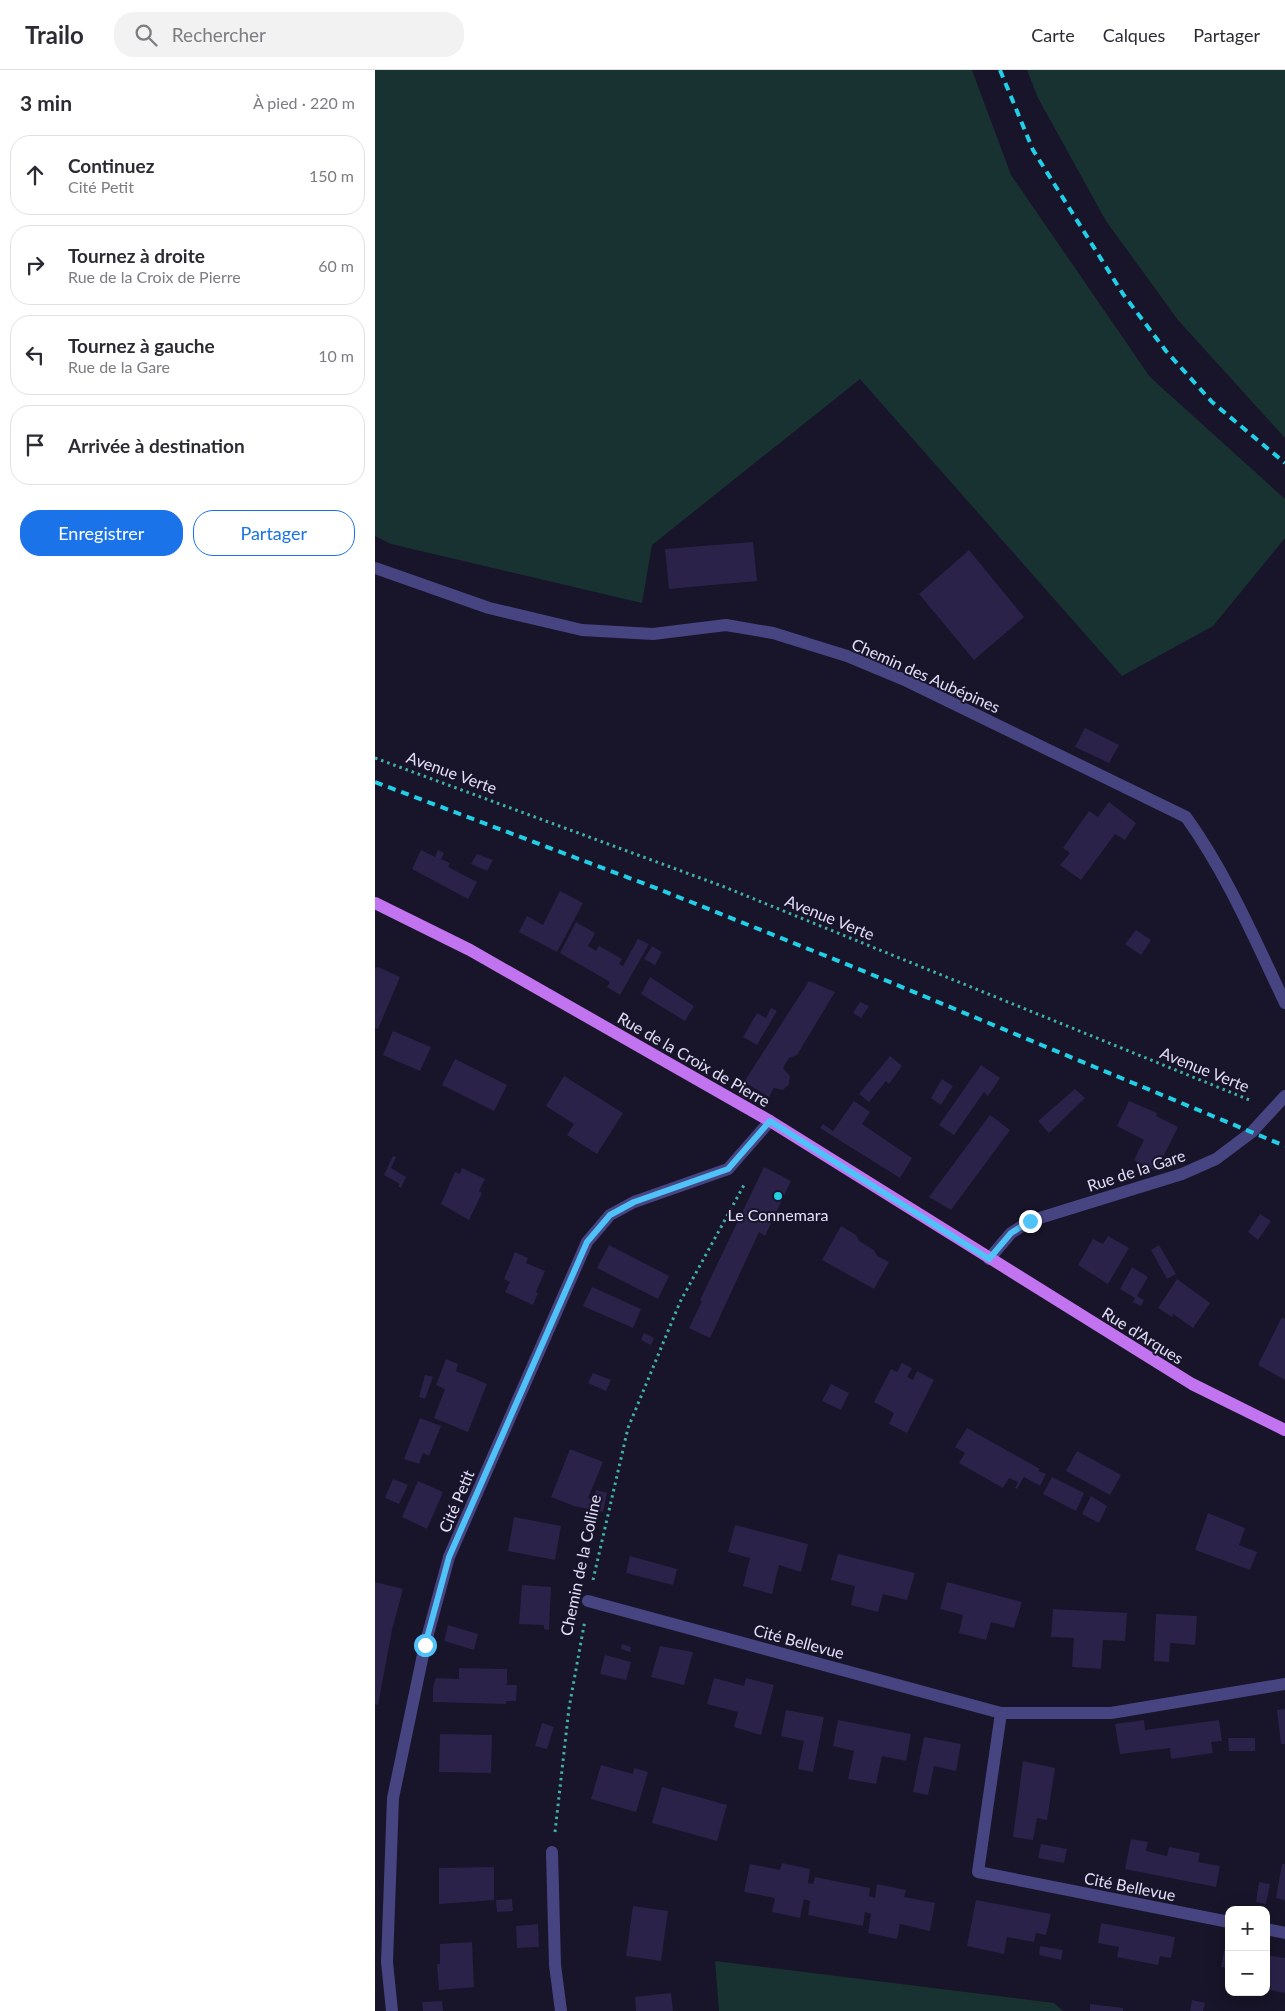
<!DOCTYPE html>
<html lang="fr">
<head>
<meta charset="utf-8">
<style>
	:root { --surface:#fff; --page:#f2f2f3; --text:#2b2b33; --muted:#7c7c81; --line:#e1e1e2; --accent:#1a73e8 }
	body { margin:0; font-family:Lato,sans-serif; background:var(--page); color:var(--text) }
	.controls { position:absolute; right:15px; bottom:15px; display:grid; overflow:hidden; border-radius:10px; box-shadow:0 5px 20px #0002 }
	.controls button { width:45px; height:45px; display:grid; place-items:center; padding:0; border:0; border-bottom:1px solid var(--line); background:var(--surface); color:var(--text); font:25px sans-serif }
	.stop { position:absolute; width:15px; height:15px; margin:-11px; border:4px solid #4fc3f7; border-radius:50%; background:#fff }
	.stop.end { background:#4fc3f7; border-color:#fff; box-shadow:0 1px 5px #0008 }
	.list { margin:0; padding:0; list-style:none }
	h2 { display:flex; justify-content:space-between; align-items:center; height:65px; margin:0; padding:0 20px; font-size:21px }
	h2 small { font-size:16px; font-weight:400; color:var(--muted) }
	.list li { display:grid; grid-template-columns:32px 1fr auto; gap:15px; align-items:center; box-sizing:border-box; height:80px; margin:0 10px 10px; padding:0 10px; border:1px solid var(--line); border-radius:20px }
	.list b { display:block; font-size:19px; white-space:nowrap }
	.list p { margin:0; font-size:16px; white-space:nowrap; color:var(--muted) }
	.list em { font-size:16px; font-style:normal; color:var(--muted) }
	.actions { display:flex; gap:10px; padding:15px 20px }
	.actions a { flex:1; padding:11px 0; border:1px solid var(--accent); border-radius:20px; text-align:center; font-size:18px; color:var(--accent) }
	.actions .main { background:var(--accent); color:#fff }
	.icon { flex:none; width:28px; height:28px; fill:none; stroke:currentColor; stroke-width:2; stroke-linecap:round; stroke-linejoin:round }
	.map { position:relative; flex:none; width:910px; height:1941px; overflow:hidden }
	header { display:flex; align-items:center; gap:30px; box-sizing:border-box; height:70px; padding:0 25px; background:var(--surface); border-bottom:1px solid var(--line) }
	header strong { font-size:24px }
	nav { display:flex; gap:28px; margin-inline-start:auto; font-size:18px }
	.search { width:350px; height:45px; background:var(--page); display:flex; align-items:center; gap:12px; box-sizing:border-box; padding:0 18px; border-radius:20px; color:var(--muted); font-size:19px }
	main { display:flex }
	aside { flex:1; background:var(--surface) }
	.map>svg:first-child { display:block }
</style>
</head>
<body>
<header>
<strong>Trailo</strong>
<div class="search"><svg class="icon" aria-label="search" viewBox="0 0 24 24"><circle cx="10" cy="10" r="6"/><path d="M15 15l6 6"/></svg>Rechercher</div>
<nav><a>Carte</a><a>Calques</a><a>Partager</a></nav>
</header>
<main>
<aside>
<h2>3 min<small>À pied · 220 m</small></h2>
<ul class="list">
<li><svg class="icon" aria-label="ahead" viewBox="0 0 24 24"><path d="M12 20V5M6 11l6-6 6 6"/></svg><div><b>Continuez</b><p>Cité Petit</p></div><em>150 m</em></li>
<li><svg class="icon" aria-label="right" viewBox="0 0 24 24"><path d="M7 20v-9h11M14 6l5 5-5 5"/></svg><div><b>Tournez à droite</b><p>Rue de la Croix de Pierre</p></div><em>60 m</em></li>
<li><svg class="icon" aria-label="left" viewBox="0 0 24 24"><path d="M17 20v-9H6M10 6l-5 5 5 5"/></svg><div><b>Tournez à gauche</b><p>Rue de la Gare</p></div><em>10 m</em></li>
<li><svg class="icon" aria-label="arrive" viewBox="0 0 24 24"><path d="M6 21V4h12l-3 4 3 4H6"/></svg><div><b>Arrivée à destination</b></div></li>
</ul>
<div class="actions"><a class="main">Enregistrer</a><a>Partager</a></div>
</aside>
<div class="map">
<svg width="910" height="1941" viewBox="0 0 910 1941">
	<rect width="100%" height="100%" fill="#181429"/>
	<g fill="#183232">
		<path d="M 0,0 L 597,0 L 636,105 L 775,307 L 910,429 L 910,468 L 838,556 L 747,606 L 485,309 L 277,475 L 267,533 L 16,474 L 0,466 Z"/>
		<path d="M 652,0 L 910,0 L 910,368 L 803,250 L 731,151 L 663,28 Z"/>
		<path d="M 340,1891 L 679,1933 L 688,1941 L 344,1941 Z"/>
	</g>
	<g fill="#2a2248">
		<path d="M 378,472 L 382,511 L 294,519 L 290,479 Z"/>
		<path d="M 594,480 L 649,547 L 599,590 L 544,524 Z"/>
		<path d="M 710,658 L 744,675 L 734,693 L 700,677 Z"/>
		<path d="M 734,732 L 761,753 L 750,770 L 740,764 L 706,810 L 685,795 L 695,783 L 688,778 L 714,741 L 723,747 Z"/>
		<path d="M 46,780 L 60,787 L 63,780 L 69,783 L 66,789 L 75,793 L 73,797 L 102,812 L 93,829 L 37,799 Z"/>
		<path d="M 102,784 L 118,790 L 112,801 L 96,794 Z"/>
		<path d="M 185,821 L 208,833 L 182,882 L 144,862 L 152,846 L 168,855 Z"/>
		<path d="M 201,852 L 220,863 L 213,876 L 221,881 L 224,876 L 247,889 L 244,894 L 248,896 L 263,869 L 274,874 L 245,925 L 232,917 L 235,912 L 185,883 Z"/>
		<path d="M 761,860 L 776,870 L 766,885 L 750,874 Z"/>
		<path d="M 277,876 L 287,882 L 280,895 L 269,889 Z"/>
		<path d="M 3,897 L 25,907 L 3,959 L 0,958 L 0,898 Z"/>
		<path d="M 275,907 L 319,936 L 310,951 L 266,924 Z"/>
		<path d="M 434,911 L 460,922 L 422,985 L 414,988 L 408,998 L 415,1006 L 414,1014 L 408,1020 L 399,1018 L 394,1027 L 369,1012 Z"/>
		<path d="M 485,932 L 494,936 L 486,948 L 478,943 Z"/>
		<path d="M 396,938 L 402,941 L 382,975 L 368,967 L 382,943 L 391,948 Z"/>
		<path d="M 18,961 L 56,977 L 45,1001 L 8,985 Z"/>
		<path d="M 515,986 L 527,996 L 514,1014 L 511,1011 L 494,1032 L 484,1024 Z"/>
		<path d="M 80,989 L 132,1015 L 119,1041 L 67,1015 Z"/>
		<path d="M 606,995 L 625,1008 L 613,1026 L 609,1022 L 579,1065 L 564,1055 Z"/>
		<path d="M 189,1006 L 248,1043 L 222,1084 L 192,1065 L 199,1054 L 171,1036 Z"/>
		<path d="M 567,1009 L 578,1016 L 566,1035 L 556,1028 Z"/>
		<path d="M 700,1019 L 710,1028 L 674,1063 L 663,1051 Z"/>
		<path d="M 479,1031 L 495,1042 L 487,1054 L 537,1088 L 525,1108 L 445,1058 L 448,1054 L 458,1061 Z"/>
		<path d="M 754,1031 L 782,1043 L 781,1046 L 803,1057 L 781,1101 L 759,1090 L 769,1070 L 742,1056 Z"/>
		<path d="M 615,1045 L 635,1060 L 576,1140 L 554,1127 Z"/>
		<path d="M 18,1086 L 21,1087 L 16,1098 L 31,1107 L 26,1118 L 23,1116 L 25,1114 L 9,1105 Z"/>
		<path d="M 389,1097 L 416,1111 L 390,1166 L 384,1162 L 335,1268 L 314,1258 L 327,1231 L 325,1230 Z"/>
		<path d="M 87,1098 L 110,1109 L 104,1121 L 107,1123 L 94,1150 L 66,1134 L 80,1102 L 85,1104 Z"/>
		<path d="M 885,1144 L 896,1151 L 883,1170 L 873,1162 Z"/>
		<path d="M 466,1156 L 481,1165 L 484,1171 L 499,1180 L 502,1186 L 514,1192 L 499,1219 L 447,1190 Z"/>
		<path d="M 733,1166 L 754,1178 L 733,1214 L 703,1195 L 718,1169 L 728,1174 Z"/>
		<path d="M 234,1175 L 294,1206 L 283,1229 L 222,1198 Z"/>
		<path d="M 784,1175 L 801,1204 L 792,1209 L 776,1180 Z"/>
		<path d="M 140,1182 L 153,1188 L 151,1193 L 170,1201 L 161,1222 L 163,1223 L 158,1235 L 130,1222 L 135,1212 L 129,1209 Z"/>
		<path d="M 757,1197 L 773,1207 L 762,1226 L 769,1230 L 766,1236 L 758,1232 L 760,1228 L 745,1219 Z"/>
		<path d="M 802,1209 L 835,1233 L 818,1258 L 798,1244 L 797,1247 L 783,1238 Z"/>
		<path d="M 217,1217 L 266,1239 L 258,1258 L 208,1236 Z"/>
		<path d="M 907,1247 L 910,1249 L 910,1310 L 883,1295 Z"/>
		<path d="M 269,1263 L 279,1268 L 276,1275 L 266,1270 Z"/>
		<path d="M 71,1289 L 83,1294 L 81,1301 L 112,1314 L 93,1362 L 59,1348 L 70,1319 L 61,1315 Z"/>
		<path d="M 527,1293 L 537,1298 L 532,1307 L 538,1310 L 542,1301 L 559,1310 L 532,1363 L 514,1354 L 519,1343 L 499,1332 L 516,1299 L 522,1302 Z"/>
		<path d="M 218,1303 L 236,1310 L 231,1321 L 213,1313 Z"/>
		<path d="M 50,1305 L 58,1307 L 50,1329 L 44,1327 Z"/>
		<path d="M 456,1314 L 474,1323 L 466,1340 L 447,1331 Z"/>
		<path d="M 45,1348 L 66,1356 L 54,1386 L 48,1383 L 44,1394 L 29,1389 Z"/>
		<path d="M 592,1358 L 665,1399 L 663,1401 L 671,1404 L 665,1416 L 649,1407 L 642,1419 L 640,1418 L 643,1412 L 634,1408 L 628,1418 L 584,1393 L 590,1383 L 580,1377 Z"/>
		<path d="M 195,1379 L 228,1392 L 213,1428 L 219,1430 L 221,1420 L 232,1423 L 228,1442 L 199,1436 L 176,1427 Z"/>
		<path d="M 702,1381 L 746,1405 L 735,1425 L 691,1401 Z"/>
		<path d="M 677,1407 L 709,1423 L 701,1441 L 668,1424 Z"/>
		<path d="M 18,1409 L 33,1415 L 24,1434 L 10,1428 Z"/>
		<path d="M 43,1411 L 68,1422 L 52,1459 L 27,1447 Z"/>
		<path d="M 716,1426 L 732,1436 L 724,1453 L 707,1444 Z"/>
		<path d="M 833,1443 L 870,1458 L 864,1475 L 882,1482 L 875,1500 L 820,1480 Z"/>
		<path d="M 139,1447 L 186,1456 L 180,1490 L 133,1481 Z"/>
		<path d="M 360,1455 L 433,1474 L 426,1502 L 404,1495 L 397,1524 L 368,1516 L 375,1488 L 353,1482 Z"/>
		<path d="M 463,1484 L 540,1503 L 532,1530 L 508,1524 L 503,1542 L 476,1535 L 480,1516 L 456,1510 Z"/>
		<path d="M 255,1486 L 302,1499 L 298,1515 L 251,1503 Z"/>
		<path d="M 0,1512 L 28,1519 L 17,1560 L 3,1635 L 0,1634 Z"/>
		<path d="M 572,1512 L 647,1532 L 639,1558 L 616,1552 L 611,1570 L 584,1563 L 588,1545 L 565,1539 Z"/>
		<path d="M 147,1515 L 176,1517 L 174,1560 L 169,1559 L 169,1555 L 144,1554 Z"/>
		<path d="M 678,1539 L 752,1543 L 750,1571 L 728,1570 L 726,1599 L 697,1597 L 699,1568 L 676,1567 Z"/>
		<path d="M 781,1544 L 822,1546 L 820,1575 L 795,1573 L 794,1592 L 779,1591 Z"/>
		<path d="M 73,1555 L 103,1564 L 99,1580 L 69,1571 Z"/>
		<path d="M 247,1574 L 256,1577 L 255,1582 L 246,1579 Z"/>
		<path d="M 285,1576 L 318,1582 L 309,1615 L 276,1607 Z"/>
		<path d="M 230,1585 L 256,1592 L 251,1610 L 225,1604 Z"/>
		<path d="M 84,1598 L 132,1599 L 132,1615 L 142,1615 L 141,1631 L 131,1631 L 131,1634 L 58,1632 L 58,1617 L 61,1608 L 84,1609 Z"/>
		<path d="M 339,1608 L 369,1616 L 371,1608 L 399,1615 L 386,1665 L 359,1657 L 363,1642 L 332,1634 Z"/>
		<path d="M 910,1639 L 910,1674 L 906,1674 L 902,1640 Z"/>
		<path d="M 411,1640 L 449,1647 L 438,1702 L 423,1699 L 429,1671 L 406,1666 Z"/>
		<path d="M 463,1650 L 536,1664 L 531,1691 L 507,1686 L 501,1714 L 473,1709 L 479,1681 L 458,1676 Z"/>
		<path d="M 769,1650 L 770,1660 L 844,1650 L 847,1671 L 836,1672 L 838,1683 L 796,1689 L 795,1678 L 745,1684 L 740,1654 Z"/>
		<path d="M 167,1653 L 179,1657 L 172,1679 L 160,1676 Z"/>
		<path d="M 65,1664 L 117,1665 L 116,1703 L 64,1702 Z"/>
		<path d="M 549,1667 L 586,1674 L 581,1701 L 559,1696 L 553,1725 L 538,1722 Z"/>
		<path d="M 853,1668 L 880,1668 L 880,1681 L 854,1681 Z"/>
		<path d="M 648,1691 L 680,1698 L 672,1750 L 662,1748 L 658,1770 L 638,1767 Z"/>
		<path d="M 226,1695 L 258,1704 L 259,1698 L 273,1702 L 261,1742 L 216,1729 Z"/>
		<path d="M 287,1717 L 352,1735 L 342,1771 L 277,1753 Z"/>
		<path d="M 756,1769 L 773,1772 L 771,1781 L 792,1786 L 794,1777 L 825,1783 L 823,1792 L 845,1796 L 841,1817 L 750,1799 Z"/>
		<path d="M 666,1774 L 692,1779 L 689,1793 L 663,1788 Z"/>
		<path d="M 407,1793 L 435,1799 L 433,1813 L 438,1814 L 440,1807 L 495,1818 L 494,1826 L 500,1828 L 502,1814 L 531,1820 L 529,1827 L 560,1833 L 555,1861 L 525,1854 L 522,1869 L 493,1863 L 496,1844 L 490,1842 L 488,1856 L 433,1845 L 435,1831 L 429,1829 L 425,1848 L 397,1842 L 400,1828 L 369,1822 L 375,1794 L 405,1800 Z"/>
		<path d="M 907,1794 L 910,1794 L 910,1830 L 901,1828 Z"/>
		<path d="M 119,1797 L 119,1830 L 64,1834 L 64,1798 Z"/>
		<path d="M 884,1812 L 895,1814 L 891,1834 L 881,1832 Z"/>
		<path d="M 137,1829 L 138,1841 L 122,1842 L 121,1830 Z"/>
		<path d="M 601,1830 L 676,1844 L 671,1865 L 661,1863 L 659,1872 L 632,1867 L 629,1884 L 592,1876 Z"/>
		<path d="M 258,1836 L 293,1841 L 286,1891 L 251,1886 Z"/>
		<path d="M 726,1853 L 800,1867 L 796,1888 L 785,1886 L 783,1895 L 742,1887 L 744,1877 L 723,1873 Z"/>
		<path d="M 163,1854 L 164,1877 L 142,1878 L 141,1856 Z"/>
		<path d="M 97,1872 L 99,1917 L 64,1920 L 62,1894 L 65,1894 L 65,1874 Z"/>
		<path d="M 665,1876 L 688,1880 L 686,1890 L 664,1885 Z"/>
		<path d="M 850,1877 L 854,1877 L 854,1898 L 846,1897 Z"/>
		<path d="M 891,1885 L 910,1888 L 910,1923 L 895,1920 L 896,1916 L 891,1915 Z"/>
		<path d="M 296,1923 L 298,1941 L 261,1941 L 260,1927 Z"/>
		<path d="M 817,1930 L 830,1933 L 828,1941 L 815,1941 Z"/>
		<path d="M 67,1931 L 68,1941 L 48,1941 L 47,1932 Z"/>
		<path d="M 715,1934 L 748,1938 L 748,1941 L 715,1941 Z"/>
	</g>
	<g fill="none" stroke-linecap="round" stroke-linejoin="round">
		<g stroke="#3fb0aa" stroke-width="3" stroke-dasharray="2.5 4" stroke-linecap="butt">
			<path d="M 0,688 L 347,816 L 877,1031"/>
			<path d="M 218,1510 L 253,1358 L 305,1232 L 369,1115"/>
			<path d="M 180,1762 L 194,1638 L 210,1550"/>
		</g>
		<g stroke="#474482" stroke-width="12">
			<path d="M 0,498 L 114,538 L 207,560 L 278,564 L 351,555 L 398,563 L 472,586 L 532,611 L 811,747 C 852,804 880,870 910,933"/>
			<path d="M 614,1189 L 636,1163 L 655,1151 L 807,1104 L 841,1089 L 877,1062 L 910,1026"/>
			<path d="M 213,1531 L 626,1643 L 736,1643 L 910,1614"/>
			<path d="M 626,1643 L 603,1802 L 854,1852"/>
			<path d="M 177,1782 L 180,1895 L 186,1941"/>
			<path d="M 891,1859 L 910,1863"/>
			<path d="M 17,1941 L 12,1892 L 18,1728 L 50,1575 L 74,1487 L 212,1172 L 235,1145 L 259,1132 L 353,1099 L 395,1051"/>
		</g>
		<path stroke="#c273ef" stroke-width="12" d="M 0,833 L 95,880 L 395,1051 L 817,1314 L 910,1360"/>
		<g stroke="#21d0e6" stroke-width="4" stroke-dasharray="8 6" stroke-linecap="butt">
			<path d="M 625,0 L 658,80 L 748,224 L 791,281 L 837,332 L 910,393"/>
			<path d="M 0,712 L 286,820 L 481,898 L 910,1076"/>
		</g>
	</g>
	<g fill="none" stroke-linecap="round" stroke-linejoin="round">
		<path stroke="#4fc3f7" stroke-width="6" d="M 50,1575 L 74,1487 L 212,1172 L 235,1145 L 259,1132 L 353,1099 L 395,1051 L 614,1189 L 636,1163 L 655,1151"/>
	</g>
	<circle fill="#21d0e6" stroke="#181429" stroke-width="2" cx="403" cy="1126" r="5"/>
	<g text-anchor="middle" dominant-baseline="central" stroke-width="4" stroke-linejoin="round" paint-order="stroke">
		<g font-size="16" fill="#e3dffb" stroke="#181429">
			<text transform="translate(551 605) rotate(24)">Chemin des Aubépines</text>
			<text transform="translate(77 702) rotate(20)">Avenue Verte</text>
			<text transform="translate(455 847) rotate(22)">Avenue Verte</text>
			<text transform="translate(319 989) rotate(30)">Rue de la Croix de Pierre</text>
			<text transform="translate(830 999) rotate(22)">Avenue Verte</text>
			<text transform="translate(761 1100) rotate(-18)">Rue de la Gare</text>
			<text transform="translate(768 1265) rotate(32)">Rue d'Arques</text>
			<text transform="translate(81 1431) rotate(-67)">Cité Petit</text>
			<text transform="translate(205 1495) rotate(-78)">Chemin de la Colline</text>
			<text transform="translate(424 1571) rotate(15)">Cité Bellevue</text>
			<text transform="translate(755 1816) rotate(11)">Cité Bellevue</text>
		</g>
		<g font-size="16" fill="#e3dffb" stroke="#181429">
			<text x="403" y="1144">Le Connemara</text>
		</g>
	</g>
</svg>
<div class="controls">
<button>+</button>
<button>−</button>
</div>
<div class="stop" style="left:50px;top:1575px"></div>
<div class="stop end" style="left:655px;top:1151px"></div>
</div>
</main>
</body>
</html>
